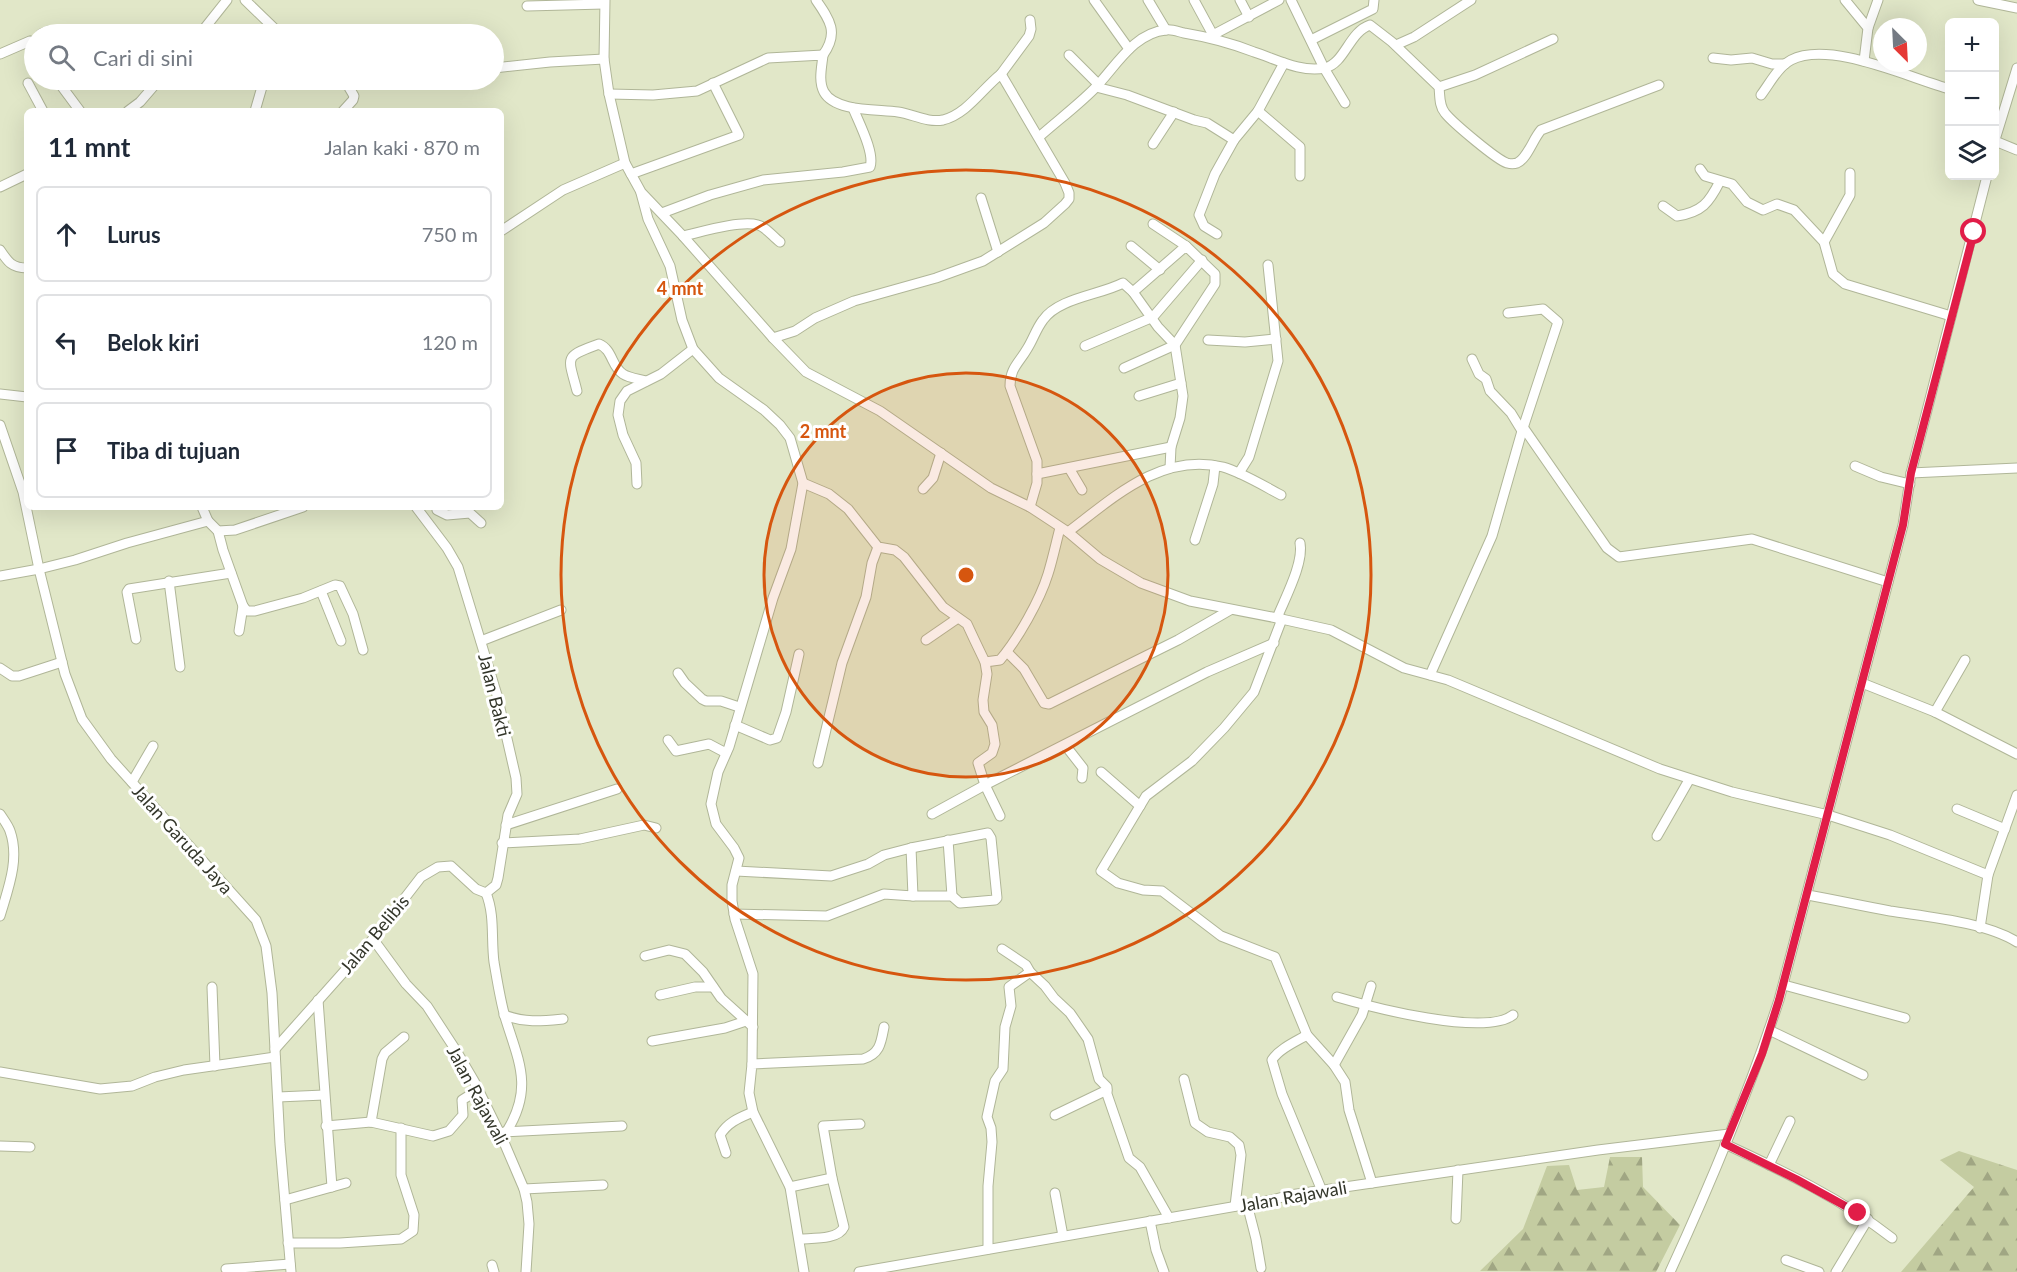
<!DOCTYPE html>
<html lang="id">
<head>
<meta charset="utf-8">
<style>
	:root { --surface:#fff; --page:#f2f2f3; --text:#1f2937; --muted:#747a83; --line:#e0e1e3 }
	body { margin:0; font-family:Lato,sans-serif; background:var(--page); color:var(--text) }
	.controls { position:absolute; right:18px; top:18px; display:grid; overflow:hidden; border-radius:9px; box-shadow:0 6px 24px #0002 }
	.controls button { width:54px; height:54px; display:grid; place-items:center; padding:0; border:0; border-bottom:2px solid var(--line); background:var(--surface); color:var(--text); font:30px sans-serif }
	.compass { position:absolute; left:1873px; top:18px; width:54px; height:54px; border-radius:50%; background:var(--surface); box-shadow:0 6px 24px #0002; rotate:156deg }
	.stop { position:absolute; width:18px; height:18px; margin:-14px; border:4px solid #e11d48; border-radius:50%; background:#fff }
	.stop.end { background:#e11d48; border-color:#fff; box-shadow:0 2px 6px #0008 }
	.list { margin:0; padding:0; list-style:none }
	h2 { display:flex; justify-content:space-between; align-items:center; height:78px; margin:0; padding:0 24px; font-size:26px }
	h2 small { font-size:20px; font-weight:400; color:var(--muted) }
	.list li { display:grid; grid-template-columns:39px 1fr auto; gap:18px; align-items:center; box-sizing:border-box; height:96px; margin:0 12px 12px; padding:0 12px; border:2px solid var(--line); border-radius:9px }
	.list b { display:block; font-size:22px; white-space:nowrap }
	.list em { font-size:20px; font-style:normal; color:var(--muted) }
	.icon { flex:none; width:33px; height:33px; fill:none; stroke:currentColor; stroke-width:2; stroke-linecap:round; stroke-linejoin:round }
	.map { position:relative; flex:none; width:2017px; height:1272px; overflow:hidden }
	.search { position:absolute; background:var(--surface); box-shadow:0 6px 24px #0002; left:24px; top:24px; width:480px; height:66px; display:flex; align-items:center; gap:15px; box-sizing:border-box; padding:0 21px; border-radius:33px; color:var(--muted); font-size:22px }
	.panel { position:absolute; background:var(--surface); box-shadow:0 6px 24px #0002; left:24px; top:108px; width:480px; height:402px; border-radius:9px }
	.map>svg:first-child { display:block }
</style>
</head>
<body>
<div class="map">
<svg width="2017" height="1272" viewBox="0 0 2017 1272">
	<defs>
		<pattern id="forest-firs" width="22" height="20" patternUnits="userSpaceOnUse" patternTransform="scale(1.5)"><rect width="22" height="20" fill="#c4cca1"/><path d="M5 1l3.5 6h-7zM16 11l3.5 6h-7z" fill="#a0a683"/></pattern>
	</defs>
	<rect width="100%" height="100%" fill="#e1e7c8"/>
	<g fill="url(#forest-firs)">
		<path d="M 1959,1151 L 2017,1170 L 2017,1272 L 1901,1272 L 1974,1187 L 1940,1160 Z"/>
		<path d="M 1610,1157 L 1642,1157 L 1643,1187 L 1680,1225 L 1656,1272 L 1480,1271 L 1523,1229 L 1547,1166 L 1569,1165 L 1577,1190 L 1604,1187 Z"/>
	</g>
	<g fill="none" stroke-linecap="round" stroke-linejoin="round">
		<g stroke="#b0b698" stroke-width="11">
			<g id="minor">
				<path d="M 245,0 L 275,29 L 273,34"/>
				<path d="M 605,0 L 604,59 L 609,94 L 625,163 L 641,192 L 683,236 L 773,338 L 806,372 L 880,411 L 991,488 L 1030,507 L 1068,532 L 1100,559 L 1141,583 L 1190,601 L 1277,618 L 1331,630 L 1404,668 L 1448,680 L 1660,769 L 1732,792 L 1828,815 L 1890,835 L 1988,875"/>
				<path d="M 816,0 C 830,20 839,33 823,55"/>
				<path d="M 1094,0 L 1129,49"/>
				<path d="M 1148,0 L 1166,30"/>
				<path d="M 1194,0 L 1213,35"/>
				<path d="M 1240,0 L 1249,17"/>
				<path d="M 1291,0 L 1324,68 L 1345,103"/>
				<path d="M 1845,0 L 1868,28 L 1864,61"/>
				<path d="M 1978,0 L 2017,8"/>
				<path d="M 527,6 L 604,4"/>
				<path d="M 1868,28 L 1878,0"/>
				<path d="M 41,34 L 48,31"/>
				<path d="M 200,34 L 227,0"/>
				<path d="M 1209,37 L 1279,0"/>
				<path d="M 1311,40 L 1373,9 L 1374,0"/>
				<path d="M 1396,45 L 1414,37 L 1471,0"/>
				<path d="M 0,54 L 30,41 L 34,47"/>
				<path d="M 1069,55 L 1098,84"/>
				<path d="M 1713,58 L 1731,60 L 1752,58 L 1772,64 L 1785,64"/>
				<path d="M 494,68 L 550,62 L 604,59"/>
				<path d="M 1001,74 L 1029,36 L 1031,29 L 1030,20"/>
				<path d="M 57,80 L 80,111"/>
				<path d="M 341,80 L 347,84 L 354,96 L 353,100 L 343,111"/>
				<path d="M 28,83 L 43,111"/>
				<path d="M 1096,87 L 1127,95 L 1194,120 L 1207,123 L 1234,140"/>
				<path d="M 1439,87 L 1475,75 L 1553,39"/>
				<path d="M 609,94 L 653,95 L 697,91 L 768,58 L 823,55 C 822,66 818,81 824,92 C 835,112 878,109 898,112 C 913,114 927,123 943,120 C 967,114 982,89 1001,74 L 1065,183 L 1069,193 L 1069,199 L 1065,204 L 1044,223 L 983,261 L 936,278 L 854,301 L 815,318 L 795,331 L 773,338"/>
				<path d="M 1761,95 C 1770,83 1778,67 1791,60 C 1830,40 1909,78 1950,89"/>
				<path d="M 128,111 L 140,102 L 159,80"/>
				<path d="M 255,111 L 264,80"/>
				<path d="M 1258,111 L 1300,147 L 1300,176"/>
				<path d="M 1039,137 C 1057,121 1077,106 1094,89 C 1115,68 1133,33 1166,30 C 1172,29 1179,32 1184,33 C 1208,37 1231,43 1254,52 C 1276,59 1301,73 1325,68 C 1345,63 1349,32 1370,25 L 1392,42 L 1439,87 C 1440,96 1439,106 1445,113 C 1453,123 1497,160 1507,163 C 1511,164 1514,164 1517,163 C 1527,159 1533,139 1541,130 L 1659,85"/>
				<path d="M 1995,141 L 2017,150"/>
				<path d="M 1994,143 L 2017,68"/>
				<path d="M 1153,144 L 1174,112"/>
				<path d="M 1700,169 L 1705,176 L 1732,184 L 1747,202 L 1763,210 L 1777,204 L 1794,210 L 1824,242 L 1833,274 L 1845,284 L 1951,316"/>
				<path d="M 631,174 L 739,135 L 713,83"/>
				<path d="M 0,187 L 27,174"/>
				<path d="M 641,193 L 648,219 L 670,266 L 682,320 L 693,349 L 719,378 L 764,410 L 780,425 L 790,438 L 803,483 L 791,549 L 773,598 L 729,747 L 718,772 L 711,804 L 716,824 L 734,848 L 739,858 L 732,885 L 732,901 L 735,919 L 753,974 L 752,1064"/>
				<path d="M 981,198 L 998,252"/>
				<path d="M 1663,206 L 1677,216 C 1702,212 1709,203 1720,181"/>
				<path d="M 662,213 L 710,195 L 763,180 L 843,172 L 870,167 C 875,153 859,123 853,108"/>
				<path d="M 1153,224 L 1186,246"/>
				<path d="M 501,231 L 563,190 L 625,163"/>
				<path d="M 1217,234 L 1204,226 L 1199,215 L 1215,174 L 1234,140 L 1258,111 L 1284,63"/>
				<path d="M 683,236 C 701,232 740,220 758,225 C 766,227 773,237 780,242"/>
				<path d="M 1824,242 L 1850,195 L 1850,173"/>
				<path d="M 1131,246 L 1160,270"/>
				<path d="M 0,250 C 8,262 12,268 27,268"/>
				<path d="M 1208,340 L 1245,342 L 1276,339"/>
				<path d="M 1085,346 L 1153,317 L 1202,260"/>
				<path d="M 1472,359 L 1479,374 L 1486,379 L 1490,391 L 1511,413 L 1522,431"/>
				<path d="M 1124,368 L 1175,345 L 1215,284 L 1215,274 L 1186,246 L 1133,292"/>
				<path d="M 577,391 C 568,356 563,357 599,344 C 613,350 611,366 623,374 C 629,378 639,379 646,381"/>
				<path d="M 0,394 L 27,397"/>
				<path d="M 1139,396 L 1181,383"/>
				<path d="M 0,425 L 23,492 L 39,569 L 65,674 L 82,719 L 111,759 L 256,920 L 266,946 L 272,993 L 280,1144 L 291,1272"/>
				<path d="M 1523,427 L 1607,548 L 1619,557 L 1752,539 L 1888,582"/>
				<path d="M 1855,466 L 1881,477 L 1910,484"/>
				<path d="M 1069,468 L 1082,490"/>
				<path d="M 1239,473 L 1249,457 L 1278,361 L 1268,265"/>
				<path d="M 1911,473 L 2017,468"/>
				<path d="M 1037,474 L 1171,447"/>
				<path d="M 803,483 L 829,494 L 848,509 L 878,547 L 895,550 L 904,557 L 943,607 L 967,624 L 974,639 L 985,662 L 987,674 L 983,700 L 984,712 L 992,725 L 995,744 L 992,753 L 978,763 L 985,785 L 1000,816"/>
				<path d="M 637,484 L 636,463 L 623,435 L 618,415 L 620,401 L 627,391 L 661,374 L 693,349"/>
				<path d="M 923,489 L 933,478 L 941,453"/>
				<path d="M 202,507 L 208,521"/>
				<path d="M 416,507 L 447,548 L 458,567 L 497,695 L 516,778 L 517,794 L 508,815 L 498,878 L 496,885 L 486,893"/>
				<path d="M 1030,507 L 1037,483 L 1037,461 L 1010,386 C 1010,368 1019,363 1027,349 C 1033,340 1036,329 1043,320 C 1058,298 1100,295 1123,283 L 1133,292 L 1158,327 L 1175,345 L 1183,396 L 1180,418 L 1171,447 L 1170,468"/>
				<path d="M 437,510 L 447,515 L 470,513 L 481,523"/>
				<path d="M 218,531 L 223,550 L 243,606 L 247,611 L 255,611 L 303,598 L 335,585 L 340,586 L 353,614 L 363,650"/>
				<path d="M 1068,532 C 1113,498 1161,452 1223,467 C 1243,473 1262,485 1281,495"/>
				<path d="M 1195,540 L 1213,484 L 1215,466"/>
				<path d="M 0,576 L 39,569 L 75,560 L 127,543 L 208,521 L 218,531 L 235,530 L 303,507"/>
				<path d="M 169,581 L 180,667"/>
				<path d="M 321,591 L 341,641"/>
				<path d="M 1277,618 C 1285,598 1304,563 1300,543"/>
				<path d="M 1282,619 L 1254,692 L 1224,728 L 1192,761 L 1146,796 L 1101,871 L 1118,883 L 1143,890 L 1162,891 L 1221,936 L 1275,957 L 1307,1035 L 1334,1065 L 1345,1082 L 1349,1110 L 1372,1183"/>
				<path d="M 239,631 L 243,606"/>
				<path d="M 136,639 L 127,592 L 129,589 L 231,573"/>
				<path d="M 926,640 L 958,618"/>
				<path d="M 481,641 L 561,610"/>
				<path d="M 1007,652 L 1024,669 L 1044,703 L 1049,704 L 1178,640 L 1230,610"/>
				<path d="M 985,662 L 1000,660 C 1018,639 1040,600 1048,574 C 1053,558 1056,543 1060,528"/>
				<path d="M 0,668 L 12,676 L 19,676 L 62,662"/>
				<path d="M 678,673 L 685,683 L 702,699 L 706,701 L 721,701 L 739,707"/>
				<path d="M 1430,675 L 1492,536 L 1522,431 L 1558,322 L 1543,309 L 1508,313"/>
				<path d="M 1862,683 L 1935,712 L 2017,754"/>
				<path d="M 1935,712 L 1965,660"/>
				<path d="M 735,725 L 770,740 L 777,738 L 786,712 L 799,654"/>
				<path d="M 668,740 L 676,751 L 709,744 L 726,753"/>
				<path d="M 1065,745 L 1083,768 L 1082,778"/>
				<path d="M 818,763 L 842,663 L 866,597 L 872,563 L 878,547"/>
				<path d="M 1101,772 L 1140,806"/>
				<path d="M 132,782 L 153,746"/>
				<path d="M 1957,809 L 2005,829"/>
				<path d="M 0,814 C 3,819 8,825 10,831 C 20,859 8,889 0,916"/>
				<path d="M 932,814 L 985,785 L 1207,672 L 1274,643"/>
				<path d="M 506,825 L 617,789"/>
				<path d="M 1657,836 L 1689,780"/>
				<path d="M 948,840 L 952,896"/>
				<path d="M 502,843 L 580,839 L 644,825 L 656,828"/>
				<path d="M 911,848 L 988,833 L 991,838 L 997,898 L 995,900 L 960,903 L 952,896 L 913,896"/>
				<path d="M 486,893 C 495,915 491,939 494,962 C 497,979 500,999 505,1017 C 518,1060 534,1087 507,1131"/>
				<path d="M 1808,895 C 1835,900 1863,906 1890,911 C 1928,917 1985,922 2017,942"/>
				<path d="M 734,914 L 827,916 L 884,894 L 913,896 L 911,848 L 884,855 L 868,864 L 831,876 L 736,871"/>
				<path d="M 1980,928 L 1988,875 L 2017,795"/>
				<path d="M 373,939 L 406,984 L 427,1006 L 457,1052 L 474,1081 L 503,1140 L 524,1189 L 527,1202 L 529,1224 L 526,1272"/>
				<path d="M 1002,949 L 1026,965 L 1030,972 L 1045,986 L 1054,998 L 1070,1013 L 1088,1039 L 1099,1079 L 1107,1087 L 1107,1094 L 1129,1158 L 1140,1167 L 1169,1218"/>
				<path d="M 645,956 L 669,950 L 685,954 L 703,972 L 721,998 L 753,1027"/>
				<path d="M 1784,985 L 1905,1018"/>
				<path d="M 212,987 L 215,1066"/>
				<path d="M 660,995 L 695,987 L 713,987"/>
				<path d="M 1337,997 C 1371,1007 1485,1037 1513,1015"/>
				<path d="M 318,1000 L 332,1187"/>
				<path d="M 504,1015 C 525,1023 542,1021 563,1019"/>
				<path d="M 1769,1030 L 1863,1075"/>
				<path d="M 1307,1035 C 1295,1042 1279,1049 1272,1060 L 1282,1094 L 1322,1191"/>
				<path d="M 652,1041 L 725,1028 L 746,1021"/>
				<path d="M 275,1049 L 373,939 L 421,877 L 438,867 L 451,866 L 476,889 L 486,893"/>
				<path d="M 1334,1065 L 1362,1015 L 1371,986"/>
				<path d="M 0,1072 L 100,1089 L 132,1086 L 155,1077 L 184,1070 L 275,1057"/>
				<path d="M 1184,1079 L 1195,1123 L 1208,1132 L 1230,1137 L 1239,1145 L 1241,1155 L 1235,1206"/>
				<path d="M 278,1097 L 324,1095"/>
				<path d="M 1055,1115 L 1107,1090"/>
				<path d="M 371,1122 L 382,1059 L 385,1053 L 404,1037"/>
				<path d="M 326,1126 L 371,1122 L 433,1136 L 449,1131 L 463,1115 L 462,1100 L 470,1095 L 479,1093"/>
				<path d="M 504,1132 L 622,1126"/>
				<path d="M 1725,1144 C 1783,1171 1842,1199 1892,1238"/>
				<path d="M 0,1146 L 30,1147"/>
				<path d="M 726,1153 L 720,1135 C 728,1122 739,1118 753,1112"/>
				<path d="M 1769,1165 L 1790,1121"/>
				<path d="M 790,1187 L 832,1178"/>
				<path d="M 524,1189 L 603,1185"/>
				<path d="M 1055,1193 L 1063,1236"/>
				<path d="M 285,1200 L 346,1183"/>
				<path d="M 1247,1204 L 1256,1239 L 1261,1268"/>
				<path d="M 1456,1219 L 1458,1170"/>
				<path d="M 1150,1221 L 1156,1250 L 1164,1272"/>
				<path d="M 800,1239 C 813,1238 838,1240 844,1227 L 832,1178 L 823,1126 L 860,1124"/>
				<path d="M 288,1243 L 340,1243 L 401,1239 L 413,1231 L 414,1215 L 401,1175 L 401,1128"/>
				<path d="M 988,1249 L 988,1186 L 992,1142 L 991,1128 L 987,1117 L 995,1081 L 1003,1069 L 1005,1027 L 1011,1006 L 1009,987 L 1030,972"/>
				<path d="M 1786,1260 L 1819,1272"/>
				<path d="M 492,1265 L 494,1272"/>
				<path d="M 226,1269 L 290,1264"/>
				<path d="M 804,1272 L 790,1187 L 753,1112 L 749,1093 L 752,1064 L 863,1059 C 880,1054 881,1043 884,1027"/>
				<path d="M 859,1272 L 1272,1200 L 1290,1195 L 1598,1150 L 1729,1134"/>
				<path d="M 1670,1272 C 1710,1185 1749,1092 1779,1000 L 1903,525 L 1911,473 L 1987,176"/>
				<path d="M 1836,1272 L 1868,1219"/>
			</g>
		</g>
		<use href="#minor" stroke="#fff" stroke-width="9"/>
	</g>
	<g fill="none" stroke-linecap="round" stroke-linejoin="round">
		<path stroke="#e11d48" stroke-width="8" d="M 1858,1213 L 1796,1179 L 1725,1144 L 1762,1054 L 1779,1000 L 1903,525 L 1911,473 L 1974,232"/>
	</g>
	<circle cx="966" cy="575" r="202" fill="#d6560f" fill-opacity=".12"/>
	<g fill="none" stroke="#d6560f" stroke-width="3">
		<circle cx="966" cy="575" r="202"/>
		<circle cx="966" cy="575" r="405"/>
	</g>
	<g text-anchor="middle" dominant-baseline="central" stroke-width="6" stroke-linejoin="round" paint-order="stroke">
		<g font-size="18" fill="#33362a" stroke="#fff">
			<text transform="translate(495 695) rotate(76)">Jalan Bakti</text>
			<text transform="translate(183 839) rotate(48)">Jalan Garuda Jaya</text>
			<text transform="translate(374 934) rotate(-50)">Jalan Belibis</text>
			<text transform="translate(478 1095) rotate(62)">Jalan Rajawali</text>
			<text transform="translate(1293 1196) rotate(-10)">Jalan Rajawali</text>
		</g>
	</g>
	<circle cx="966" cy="575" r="9" fill="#d6560f" stroke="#fff" stroke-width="3"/>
	<g font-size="18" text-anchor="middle" font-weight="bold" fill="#d6560f" stroke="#fff" stroke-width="6" stroke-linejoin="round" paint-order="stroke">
		<text x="680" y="295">4 mnt</text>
		<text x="823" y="438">2 mnt</text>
	</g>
</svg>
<div class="controls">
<button>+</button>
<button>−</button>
<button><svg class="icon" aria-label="layers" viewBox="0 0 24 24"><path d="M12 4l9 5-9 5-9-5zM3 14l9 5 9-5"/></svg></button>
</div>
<svg class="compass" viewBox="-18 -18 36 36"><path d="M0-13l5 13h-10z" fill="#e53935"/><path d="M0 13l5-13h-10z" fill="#747a83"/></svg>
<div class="stop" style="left:1974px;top:232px"></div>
<div class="stop end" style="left:1858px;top:1213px"></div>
<div class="search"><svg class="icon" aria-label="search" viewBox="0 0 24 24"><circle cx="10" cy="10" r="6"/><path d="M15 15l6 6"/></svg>Cari di sini</div>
<section class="panel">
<h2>11 mnt<small>Jalan kaki · 870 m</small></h2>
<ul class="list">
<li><svg class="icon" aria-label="ahead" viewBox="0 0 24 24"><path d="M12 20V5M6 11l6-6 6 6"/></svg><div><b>Lurus</b></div><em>750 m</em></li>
<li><svg class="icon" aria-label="left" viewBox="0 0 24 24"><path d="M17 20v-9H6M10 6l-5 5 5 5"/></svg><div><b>Belok kiri</b></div><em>120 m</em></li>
<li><svg class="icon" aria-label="arrive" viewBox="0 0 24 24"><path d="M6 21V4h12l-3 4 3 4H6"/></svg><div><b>Tiba di tujuan</b></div></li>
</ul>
</section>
</div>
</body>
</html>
